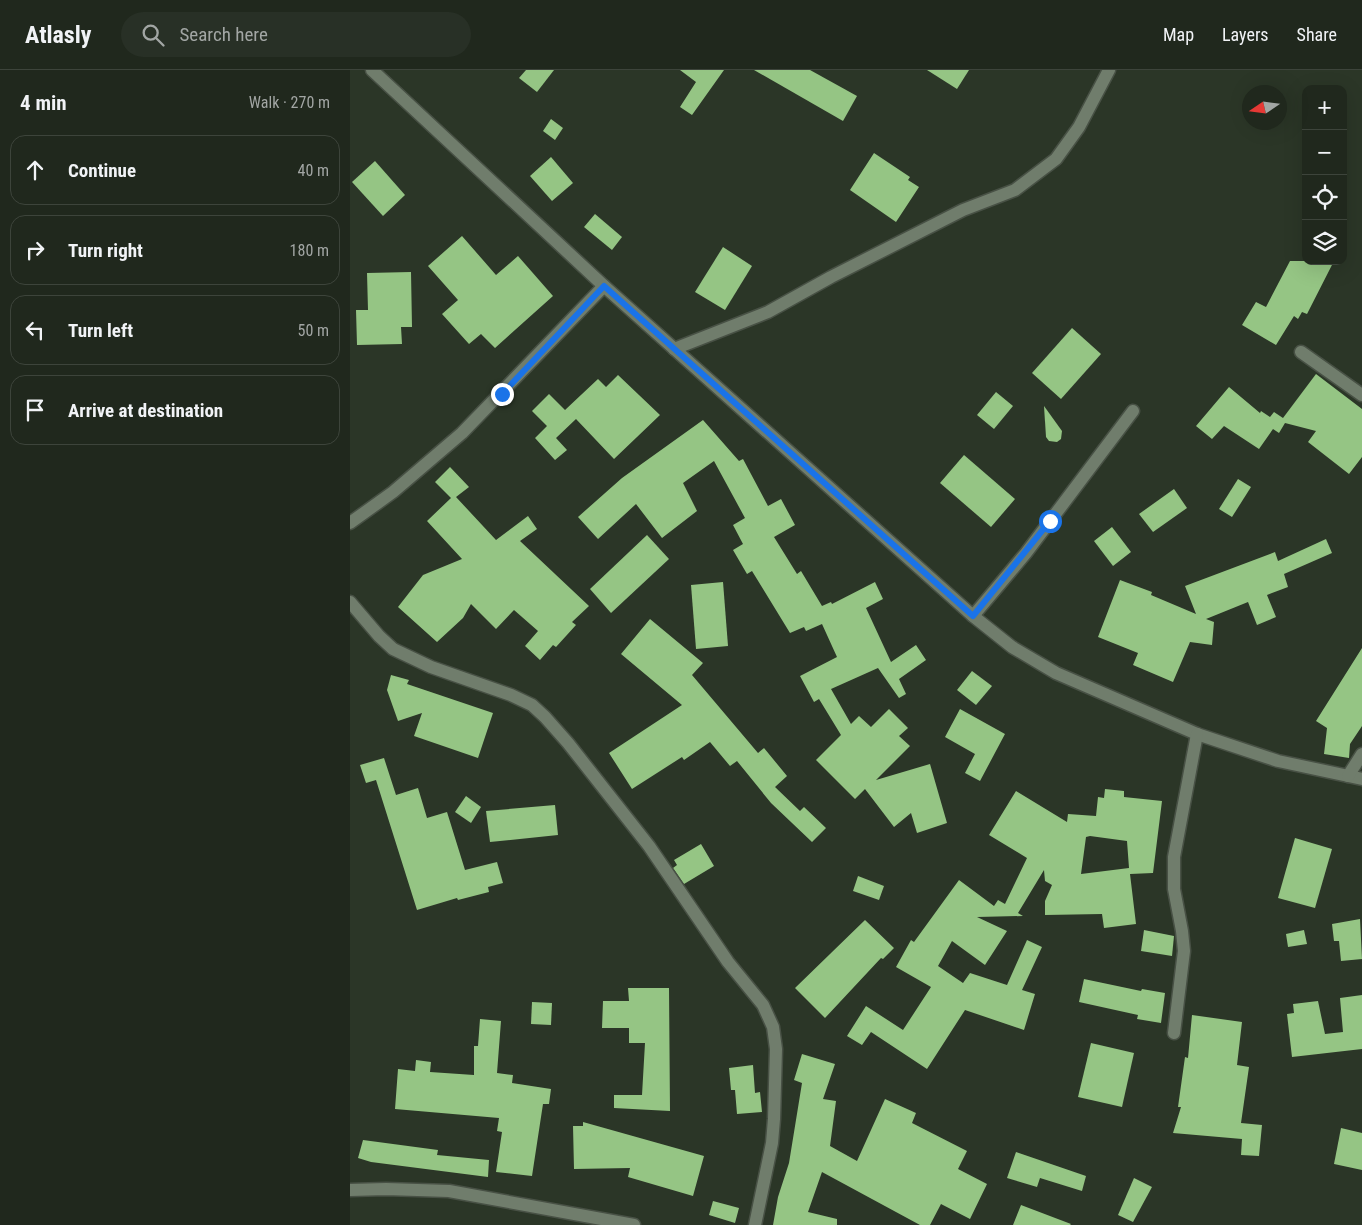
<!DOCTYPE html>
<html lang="en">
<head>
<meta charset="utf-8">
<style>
	:root { --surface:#20281d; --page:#283026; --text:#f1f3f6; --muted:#a2a6a4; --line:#3d443b }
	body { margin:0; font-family:"Roboto Condensed",sans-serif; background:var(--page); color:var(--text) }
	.controls { position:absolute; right:15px; top:15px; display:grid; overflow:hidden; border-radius:10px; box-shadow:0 5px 20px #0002 }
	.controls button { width:45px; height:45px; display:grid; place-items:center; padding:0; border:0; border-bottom:1px solid var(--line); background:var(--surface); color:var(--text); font:25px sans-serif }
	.compass { position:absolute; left:892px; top:15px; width:45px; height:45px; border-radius:50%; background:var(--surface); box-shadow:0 5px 20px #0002; rotate:257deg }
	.stop { position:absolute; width:15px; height:15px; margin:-11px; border:4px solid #1a73e8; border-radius:50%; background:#fff }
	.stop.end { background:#1a73e8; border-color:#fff; box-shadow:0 1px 5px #0008 }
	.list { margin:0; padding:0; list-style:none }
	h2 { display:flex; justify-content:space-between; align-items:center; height:65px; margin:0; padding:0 20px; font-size:21px }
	h2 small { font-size:16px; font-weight:400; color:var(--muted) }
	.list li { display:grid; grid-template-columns:32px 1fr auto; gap:15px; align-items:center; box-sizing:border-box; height:70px; margin:0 10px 10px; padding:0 10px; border:1px solid var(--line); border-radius:15px }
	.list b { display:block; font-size:19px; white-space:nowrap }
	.list em { font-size:16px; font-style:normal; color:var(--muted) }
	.icon { flex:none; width:28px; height:28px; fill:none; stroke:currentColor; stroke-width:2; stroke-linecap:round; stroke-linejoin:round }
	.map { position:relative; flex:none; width:1012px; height:1155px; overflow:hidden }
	header { display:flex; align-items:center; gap:30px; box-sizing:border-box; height:70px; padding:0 25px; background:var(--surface); border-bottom:1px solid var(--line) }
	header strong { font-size:24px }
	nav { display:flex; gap:28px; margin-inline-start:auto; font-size:18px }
	.search { width:350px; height:45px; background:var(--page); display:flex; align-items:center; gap:12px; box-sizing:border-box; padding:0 18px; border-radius:28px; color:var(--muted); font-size:19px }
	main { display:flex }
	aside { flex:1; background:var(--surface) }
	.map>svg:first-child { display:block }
</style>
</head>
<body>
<header>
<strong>Atlasly</strong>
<div class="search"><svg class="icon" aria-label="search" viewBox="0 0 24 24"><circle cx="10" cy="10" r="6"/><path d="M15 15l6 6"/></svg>Search here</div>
<nav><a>Map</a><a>Layers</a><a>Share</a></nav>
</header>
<main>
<aside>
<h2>4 min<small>Walk · 270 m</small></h2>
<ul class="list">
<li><svg class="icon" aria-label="ahead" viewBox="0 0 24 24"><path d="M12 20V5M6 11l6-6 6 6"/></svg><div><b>Continue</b></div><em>40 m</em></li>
<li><svg class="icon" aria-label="right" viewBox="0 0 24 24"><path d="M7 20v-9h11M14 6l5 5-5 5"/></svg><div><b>Turn right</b></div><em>180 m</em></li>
<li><svg class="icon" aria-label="left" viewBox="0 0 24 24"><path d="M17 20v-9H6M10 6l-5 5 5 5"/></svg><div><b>Turn left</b></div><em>50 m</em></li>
<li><svg class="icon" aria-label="arrive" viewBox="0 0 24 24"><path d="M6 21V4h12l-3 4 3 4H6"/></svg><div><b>Arrive at destination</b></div></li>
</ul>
</aside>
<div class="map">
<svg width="1012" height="1155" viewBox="0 0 1012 1155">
	<rect width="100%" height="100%" fill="#2b3627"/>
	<g fill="#95c584" fill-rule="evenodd">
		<path d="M 176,0 L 204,0 L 187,22 L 169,8 Z"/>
		<path d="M 330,0 L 374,0 L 342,45 L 330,37 L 346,12 Z"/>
		<path d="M 404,0 L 460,0 L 507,26 L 493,51 Z"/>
		<path d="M 577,0 L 619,0 L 607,19 Z"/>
		<path d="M 201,49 L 213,58 L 205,70 L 193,61 Z"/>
		<path d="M 524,83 L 560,107 L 558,110 L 569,117 L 546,152 L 500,120 Z"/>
		<path d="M 201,87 L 223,113 L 202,131 L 180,106 Z"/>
		<path d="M 25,91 L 55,125 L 33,146 L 2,112 Z"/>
		<path d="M 245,144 L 272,167 L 262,180 L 234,157 Z"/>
		<path d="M 112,166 L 146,205 L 168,186 L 203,226 L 145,278 L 131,264 L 119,274 L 92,244 L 108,230 L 78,196 Z"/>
		<path d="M 373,177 L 402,196 L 375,240 L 345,222 Z"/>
		<path d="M 940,191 L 984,191 L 957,244 L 952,242 L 948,249 L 944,246 L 926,275 L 892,255 L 906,232 L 916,237 Z"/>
		<path d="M 61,202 L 62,257 L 51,257 L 52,274 L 7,275 L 6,240 L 18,240 L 17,203 Z"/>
		<path d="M 722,258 L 751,284 L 711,329 L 682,303 Z"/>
		<path d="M 966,304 L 1012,339 L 1012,387 L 999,404 L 958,372 L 966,361 L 935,353 L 929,363 L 923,359 L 909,379 L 874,356 L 862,369 L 846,356 L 879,317 L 910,343 L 911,341 L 920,347 L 924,342 L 933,348 Z"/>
		<path d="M 268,305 L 310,345 L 264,389 L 226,349 L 206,368 L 217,380 L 205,390 L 185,368 L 197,356 L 182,341 L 199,324 L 215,340 L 248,309 L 256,317 Z"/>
		<path d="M 646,322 L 663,336 L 644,359 L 627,345 Z"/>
		<path d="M 694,336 L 712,361 L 711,369 L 707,372 L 699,371 L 696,367 Z"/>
		<path d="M 353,350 L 389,391 L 393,389 L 418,436 L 431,429 L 445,455 L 424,467 L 447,504 L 451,501 L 472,536 L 481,532 L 482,534 L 525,512 L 533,529 L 516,538 L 541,592 L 566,575 L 576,590 L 549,609 L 556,624 L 549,628 L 528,598 L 481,619 L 501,654 L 509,646 L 521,657 L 539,639 L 558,658 L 549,666 L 560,676 L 526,710 L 580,694 L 597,753 L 567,763 L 561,743 L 544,757 L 515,719 L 505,729 L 466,690 L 491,665 L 469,629 L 464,632 L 450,606 L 487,587 L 472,554 L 456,561 L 454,557 L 440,563 L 402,501 L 397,504 L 383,480 L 393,474 L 383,455 L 395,448 L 364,391 L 333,413 L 347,441 L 312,468 L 286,434 L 248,469 L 228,447 L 272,408 Z"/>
		<path d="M 614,385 L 665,429 L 641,457 L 590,413 Z"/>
		<path d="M 100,397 L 119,417 L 106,427 L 146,470 L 178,446 L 187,459 L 170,471 L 239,536 L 222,552 L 226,555 L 206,577 L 203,575 L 190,590 L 175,576 L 188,561 L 164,540 L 146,559 L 121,534 L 113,548 L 87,572 L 48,537 L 73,505 L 112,489 L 77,451 L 101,428 L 85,412 Z"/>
		<path d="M 888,409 L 901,417 L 882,447 L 869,439 Z"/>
		<path d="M 824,419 L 837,438 L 803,462 L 789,444 Z"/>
		<path d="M 762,457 L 781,482 L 763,496 L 744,471 Z"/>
		<path d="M 297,465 L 319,489 L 261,543 L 240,519 Z"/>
		<path d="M 976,469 L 982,483 L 934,504 L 938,517 L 917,525 L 926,547 L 907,555 L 898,532 L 856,549 L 864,552 L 862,575 L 840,572 L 823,612 L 783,595 L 788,583 L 748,567 L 770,510 L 802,522 L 801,525 L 846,544 L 835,516 L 925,482 L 928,491 Z"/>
		<path d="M 373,512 L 378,576 L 346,579 L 341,515 Z"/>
		<path d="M 300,549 L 353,593 L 342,605 L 408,683 L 414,678 L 437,706 L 425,717 L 450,741 L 454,737 L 476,758 L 462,772 L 421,733 L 387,691 L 380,696 L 360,672 L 334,690 L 332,687 L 282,719 L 259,683 L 332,635 L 271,584 Z"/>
		<path d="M 1012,578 L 1012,656 L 1000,674 L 999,688 L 974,684 L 977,658 L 966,651 Z"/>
		<path d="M 622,601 L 642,616 L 626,635 L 607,620 Z"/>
		<path d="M 41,605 L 59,610 L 57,614 L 143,643 L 128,688 L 64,666 L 72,643 L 48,651 L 37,620 Z"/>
		<path d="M 610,639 L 655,664 L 630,711 L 615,703 L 625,684 L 595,667 Z"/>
		<path d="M 34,688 L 46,725 L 68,718 L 77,748 L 97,742 L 115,800 L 147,792 L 153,813 L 138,817 L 139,822 L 108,830 L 107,828 L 67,840 L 26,710 L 16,713 L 10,695 Z"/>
		<path d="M 755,719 L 774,721 L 774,727 L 812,731 L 803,803 L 780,804 L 786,854 L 754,858 L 752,844 L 695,845 L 695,831 L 702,815 L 695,811 L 694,800 L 668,843 L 673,846 L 627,847 L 657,861 L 635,895 L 602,871 L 588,896 L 613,913 L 620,903 L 657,915 L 677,870 L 692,877 L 672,920 L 685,924 L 674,960 L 615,940 L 577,999 L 521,962 L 512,975 L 497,966 L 516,936 L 553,960 L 581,917 L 546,897 L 561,870 L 564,872 L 609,810 L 644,836 L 648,830 L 655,834 L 677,788 L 639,765 L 666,721 L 717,752 L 718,744 L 746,746 L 748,727 L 754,728 ZM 740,766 L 777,771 L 779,798 L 731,804 L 736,767 Z"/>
		<path d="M 116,726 L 131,737 L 121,753 L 105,742 Z"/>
		<path d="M 205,735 L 208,765 L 140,772 L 136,741 Z"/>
		<path d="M 945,768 L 982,779 L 965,838 L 928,828 Z"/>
		<path d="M 351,774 L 364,796 L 334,814 L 323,798 L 327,795 L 324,790 Z"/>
		<path d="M 508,806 L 534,816 L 529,830 L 503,821 Z"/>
		<path d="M 1010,849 L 1012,889 L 991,891 L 989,871 L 984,871 L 982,854 Z"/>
		<path d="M 515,850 L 544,878 L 533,889 L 531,888 L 475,948 L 445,918 Z"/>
		<path d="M 794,860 L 824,866 L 822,886 L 791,881 Z"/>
		<path d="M 954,860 L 957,874 L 938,877 L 936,864 Z"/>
		<path d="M 734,909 L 791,921 L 792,919 L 815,923 L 811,953 L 787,949 L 788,945 L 729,932 Z"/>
		<path d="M 278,918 L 319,918 L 320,1041 L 264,1038 L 264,1025 L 292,1025 L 295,973 L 279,973 L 279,958 L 252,958 L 253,931 L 279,931 Z"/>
		<path d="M 1012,925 L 1012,979 L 942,987 L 937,944 L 944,943 L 943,934 L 968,931 L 975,964 L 993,962 L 990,928 Z"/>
		<path d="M 182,932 L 202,933 L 201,955 L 181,954 Z"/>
		<path d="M 842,945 L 892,952 L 887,995 L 899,997 L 891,1053 L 912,1055 L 909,1086 L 891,1085 L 892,1069 L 823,1063 L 831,1037 L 828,1037 L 835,987 L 838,988 Z"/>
		<path d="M 130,949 L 151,951 L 147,1003 L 163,1005 L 162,1013 L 201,1019 L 199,1034 L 193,1034 L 182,1106 L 146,1102 L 152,1062 L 147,1061 L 149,1048 L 45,1039 L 48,999 L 65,1001 L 66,990 L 81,992 L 80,1002 L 124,1005 L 124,976 L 128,976 Z"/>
		<path d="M 741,973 L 784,983 L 772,1037 L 728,1027 Z"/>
		<path d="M 452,984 L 485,994 L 473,1029 L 486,1031 L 480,1076 L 507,1091 L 535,1029 L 566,1043 L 562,1053 L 617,1081 L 608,1099 L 637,1114 L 620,1149 L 591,1134 L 580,1155 L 570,1155 L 472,1102 L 458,1142 L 487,1149 L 487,1155 L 423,1155 L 428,1127 L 439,1093 L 452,1013 L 444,1010 Z"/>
		<path d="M 403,995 L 405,1023 L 410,1022 L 412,1042 L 387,1044 L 385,1020 L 381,1020 L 379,998 Z"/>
		<path d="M 233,1052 L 354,1086 L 343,1126 L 278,1107 L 280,1098 L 224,1099 L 223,1056 L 233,1056 Z"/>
		<path d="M 991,1058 L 1012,1063 L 1012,1100 L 984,1094 Z"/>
		<path d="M 13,1070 L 88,1080 L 87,1085 L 139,1090 L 138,1107 L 21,1092 L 8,1088 Z"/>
		<path d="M 666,1082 L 736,1106 L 732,1121 L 690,1108 L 687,1117 L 657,1108 Z"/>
		<path d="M 784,1108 L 802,1117 L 783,1152 L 768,1145 Z"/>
		<path d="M 363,1131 L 389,1138 L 385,1153 L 359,1145 Z"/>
		<path d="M 671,1135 L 721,1154 L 720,1155 L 663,1155 Z"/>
	</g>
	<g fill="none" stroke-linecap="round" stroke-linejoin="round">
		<g stroke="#485145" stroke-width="15">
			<g id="street">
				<path d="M 22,0 L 254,216 L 623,546 L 662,577 L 706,603 L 847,664 L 928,691 L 1012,709"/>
				<path d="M 324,279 L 418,242 L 481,207 L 613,140 L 665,120 L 706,89 L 729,57 L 759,0"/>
				<path d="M 951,282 L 1012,325"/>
				<path d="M 0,453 L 43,422 L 112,363 L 254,216"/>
				<path d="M 0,532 L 29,566 L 43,579 L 81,597 L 161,625 L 182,635 L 195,647 L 218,673 L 299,776 L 378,892 L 413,935 L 423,957 L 426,979 L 424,1049 L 422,1073 L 405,1155"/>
				<path d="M 623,546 L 676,483 L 783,341"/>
				<path d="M 998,706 L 1012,684"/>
				<path d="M 824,963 L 834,881 L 832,861 L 824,819 L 824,787 L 847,664"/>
				<path d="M 0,1120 L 36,1119 L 99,1121 L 284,1155"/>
			</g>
		</g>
		<use href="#street" stroke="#707d6c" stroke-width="12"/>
	</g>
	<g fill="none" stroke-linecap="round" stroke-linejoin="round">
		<path stroke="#1a73e8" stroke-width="6" d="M 152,324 L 254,216 L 623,546 L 700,451"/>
	</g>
</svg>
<div class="controls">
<button>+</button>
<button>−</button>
<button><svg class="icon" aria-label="locate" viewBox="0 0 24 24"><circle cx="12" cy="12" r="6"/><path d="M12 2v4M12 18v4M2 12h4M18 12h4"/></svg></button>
<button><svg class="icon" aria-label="layers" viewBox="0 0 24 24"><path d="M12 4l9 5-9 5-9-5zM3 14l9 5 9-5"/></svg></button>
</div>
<svg class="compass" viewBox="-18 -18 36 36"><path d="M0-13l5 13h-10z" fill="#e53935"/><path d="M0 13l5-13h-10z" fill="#a2a6a4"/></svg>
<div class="stop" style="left:700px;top:451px"></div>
<div class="stop end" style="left:152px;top:324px"></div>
</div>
</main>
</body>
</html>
